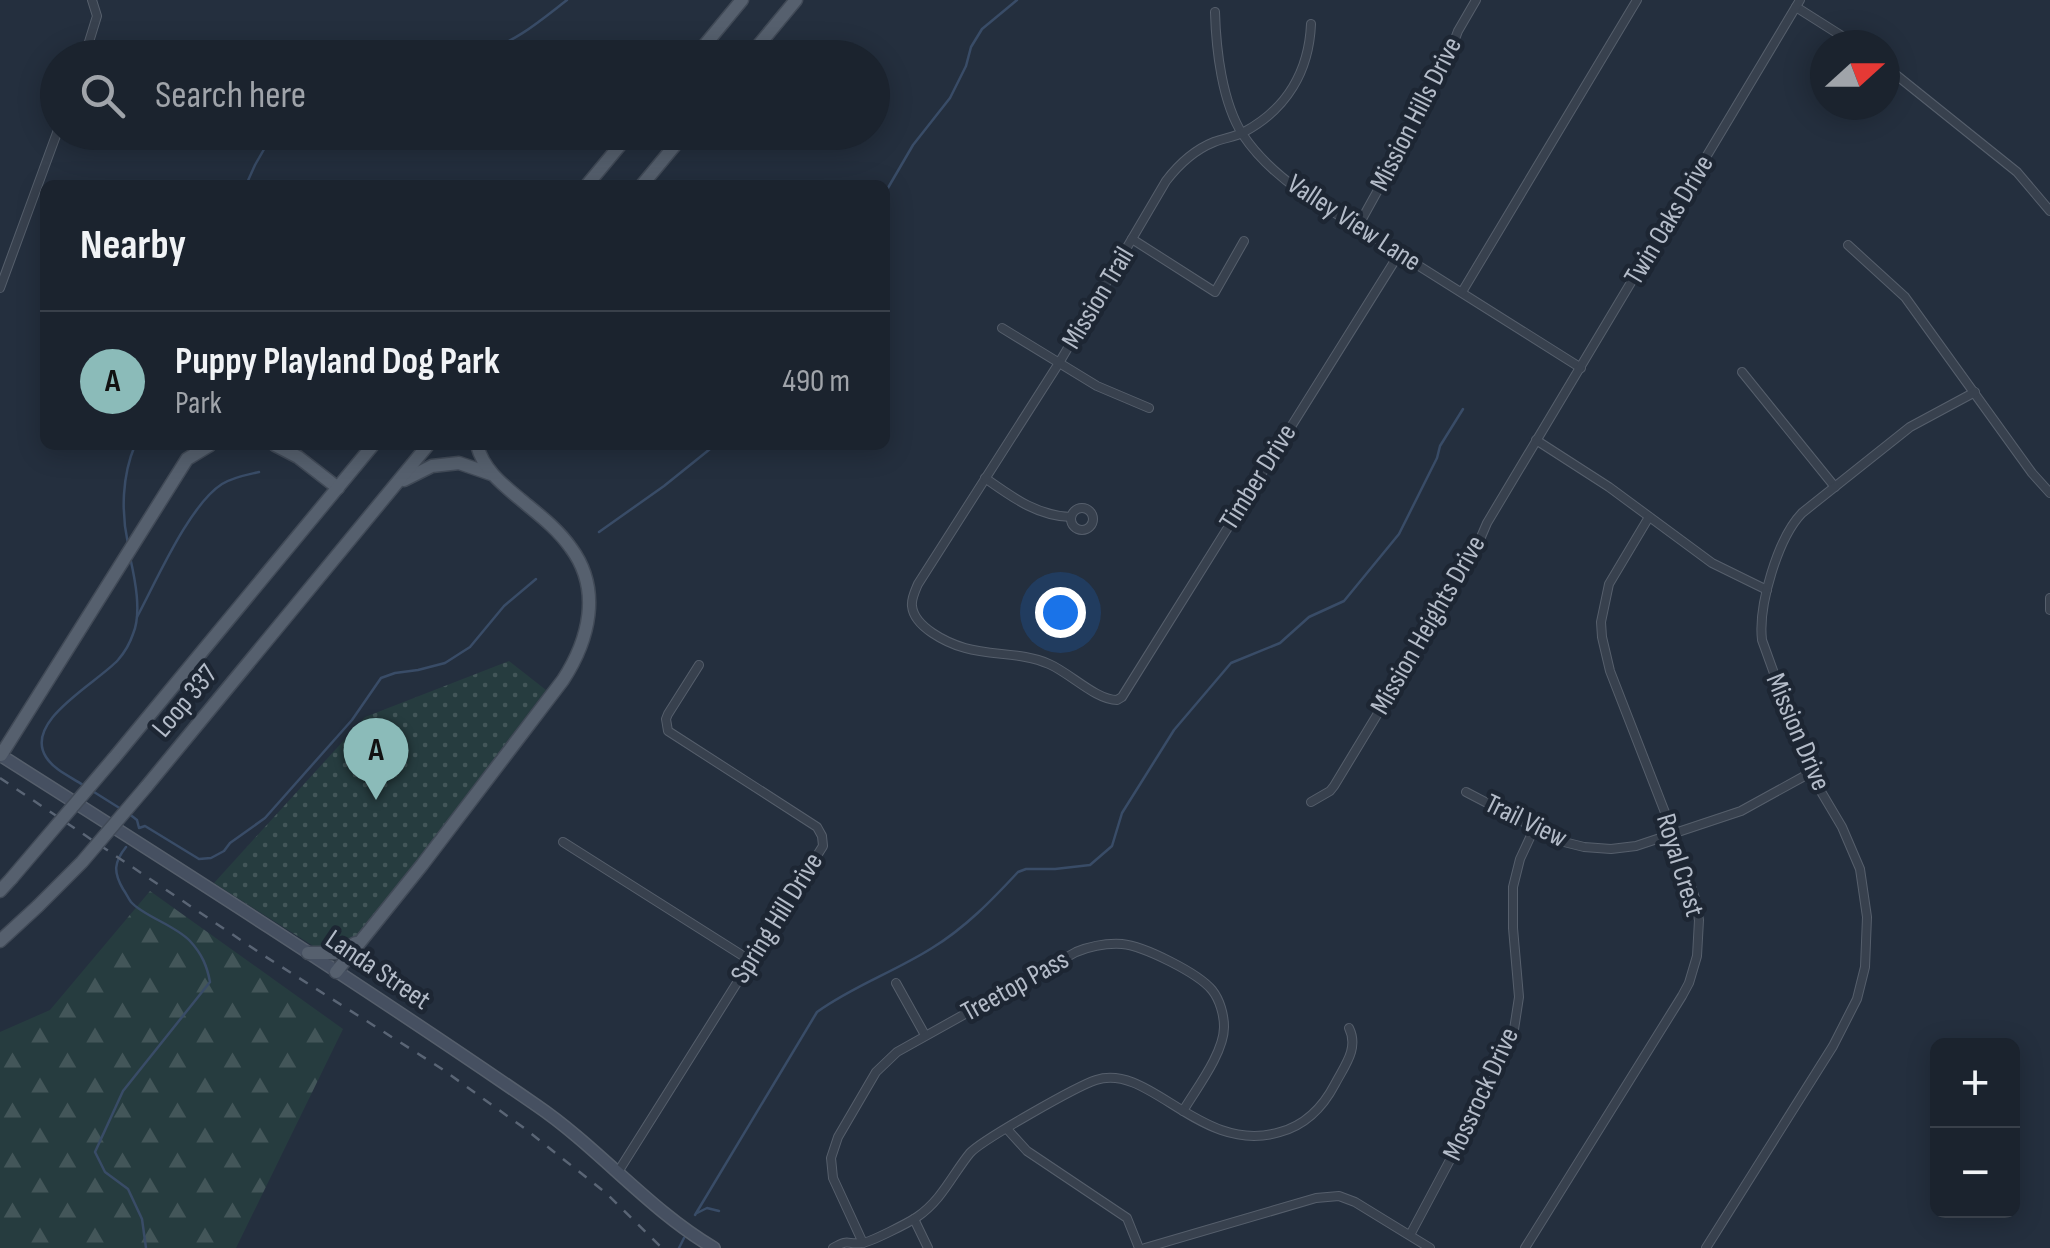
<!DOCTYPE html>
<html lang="en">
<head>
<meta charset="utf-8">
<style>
	:root { --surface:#1b232e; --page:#282f3a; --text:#f1f3f6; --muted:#a0a4aa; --line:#39404a; --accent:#8bbbb9 }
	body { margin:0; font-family:"Sofia Sans Condensed",sans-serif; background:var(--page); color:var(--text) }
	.controls { position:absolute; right:30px; bottom:30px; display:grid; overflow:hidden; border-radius:15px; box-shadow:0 5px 25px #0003 }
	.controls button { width:90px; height:90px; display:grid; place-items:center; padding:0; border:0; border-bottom:2px solid var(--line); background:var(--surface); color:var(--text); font:50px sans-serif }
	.compass { position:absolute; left:1810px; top:30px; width:90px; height:90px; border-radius:50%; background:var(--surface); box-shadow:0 5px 25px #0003; rotate:69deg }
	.you { position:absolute; left:1060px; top:612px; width:35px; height:35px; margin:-25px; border:8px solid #fff; border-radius:50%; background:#1a73e8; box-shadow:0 0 0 15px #1a73e833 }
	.badge { display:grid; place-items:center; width:65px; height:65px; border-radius:50%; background:var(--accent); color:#111; font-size:32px; font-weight:700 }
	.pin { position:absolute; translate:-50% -82px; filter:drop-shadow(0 2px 5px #0008) }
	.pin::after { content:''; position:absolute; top:52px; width:35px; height:30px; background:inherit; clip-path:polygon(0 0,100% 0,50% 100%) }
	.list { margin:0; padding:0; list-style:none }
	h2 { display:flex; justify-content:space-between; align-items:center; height:130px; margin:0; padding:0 40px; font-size:42px }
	h2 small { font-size:32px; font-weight:400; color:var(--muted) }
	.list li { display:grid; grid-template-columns:65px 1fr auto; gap:30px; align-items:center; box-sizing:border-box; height:140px; padding:0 40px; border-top:2px solid var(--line) }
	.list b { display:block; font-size:38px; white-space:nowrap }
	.list p { margin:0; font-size:32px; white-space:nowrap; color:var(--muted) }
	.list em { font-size:32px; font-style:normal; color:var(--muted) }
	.icon { flex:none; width:55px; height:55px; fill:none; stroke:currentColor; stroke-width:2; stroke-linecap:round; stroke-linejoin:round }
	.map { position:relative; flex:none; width:2050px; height:1248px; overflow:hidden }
	.search { position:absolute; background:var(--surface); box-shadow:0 5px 25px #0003; left:40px; top:40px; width:850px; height:110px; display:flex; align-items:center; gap:25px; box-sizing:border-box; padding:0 35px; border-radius:55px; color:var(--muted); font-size:38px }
	.panel { position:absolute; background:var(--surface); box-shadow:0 5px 25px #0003; left:40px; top:180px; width:850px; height:270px; border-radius:15px }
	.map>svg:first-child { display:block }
</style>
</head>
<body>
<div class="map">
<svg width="2050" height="1248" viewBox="0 0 2050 1248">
	<defs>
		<pattern id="forest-firs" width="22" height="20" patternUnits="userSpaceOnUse" patternTransform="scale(2.5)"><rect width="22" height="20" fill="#263c3f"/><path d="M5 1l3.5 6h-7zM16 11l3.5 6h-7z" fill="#435659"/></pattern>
		<pattern id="park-dots" width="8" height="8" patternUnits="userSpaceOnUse" patternTransform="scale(2.5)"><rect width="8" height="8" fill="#263c3f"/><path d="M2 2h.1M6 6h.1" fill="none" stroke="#435659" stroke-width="1.8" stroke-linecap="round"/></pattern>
	</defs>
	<rect width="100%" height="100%" fill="#242f3e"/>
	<path fill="url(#forest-firs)" d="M 150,891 L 343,1029 L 236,1248 L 0,1248 L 0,1032 L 50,1010 Z"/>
	<path fill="url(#park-dots)" d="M 509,661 L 546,690 L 364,930 L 346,944 L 318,949 L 214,883 L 365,717 Z"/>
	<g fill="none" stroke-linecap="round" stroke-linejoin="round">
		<g stroke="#394c67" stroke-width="2.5">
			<path d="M 404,58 C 430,50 459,58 484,51 C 516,42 541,20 567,0"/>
			<path d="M 246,185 L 255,165 L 274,132"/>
			<path d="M 885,193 L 913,145 L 950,98 L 966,66 L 971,47 L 982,29 L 1017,0"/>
			<path d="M 599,532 L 664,486 L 715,445"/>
			<path d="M 128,544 C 121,512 122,476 135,445"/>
			<path d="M 137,617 C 156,582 189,505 222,484 C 233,477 246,475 259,472"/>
			<path d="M 83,785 C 71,777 54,770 46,757 C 23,721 97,683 118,660 C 124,653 130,643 133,634 C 142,613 135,579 130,557"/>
			<path d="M 94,792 L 121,809"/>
			<path d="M 128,813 L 137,820 L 139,828 L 145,826 L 199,859 L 211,858 L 224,851 L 230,843 L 265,818 L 352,720 L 381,678 L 395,673 L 418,670 L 445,663 L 470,647 L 504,606 L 536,579"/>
			<path d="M 126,847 C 114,862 113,872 123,889 C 126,893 128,898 131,902 C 143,916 175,925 190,941 C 202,954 207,966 210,982 L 123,1091 L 95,1152 L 105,1172 L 128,1189 L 142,1219 L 146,1248"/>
			<path d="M 697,1213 L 707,1208 L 719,1211"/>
			<path d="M 695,1215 L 817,1012 C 853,986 894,972 932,948 C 965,928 992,900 1018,872 L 1026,869 L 1055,869 L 1090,865 L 1112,846 L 1122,813 L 1174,730 L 1231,663 L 1280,643 L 1309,617 L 1344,601 L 1399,534 L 1437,458 L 1440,446 L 1463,409"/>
			<path d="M 679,1248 L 684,1238"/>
		</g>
		<g stroke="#565f6c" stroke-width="10">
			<g id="street">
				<path d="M 1796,7 L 1856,45"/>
				<path d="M 1215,12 C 1216,49 1222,103 1243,135 C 1257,156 1279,176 1300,191 L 1581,368"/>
				<path d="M 1311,24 C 1309,71 1287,109 1244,132 C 1235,137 1224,138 1214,142 C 1194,150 1179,164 1166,181 L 1059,363 L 918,584 C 915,591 911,599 912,606 C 914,627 947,643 965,648 C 993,656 1022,652 1049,664 C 1070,673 1096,700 1117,700 L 1122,697 L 1399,254"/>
				<path d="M 84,58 L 97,16 L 92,0"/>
				<path d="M 1885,66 L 2017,172 L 2050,211"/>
				<path d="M 1357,228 L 1441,76 L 1458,31 L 1476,0"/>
				<path d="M 1132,239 L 1215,292 L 1244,241"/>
				<path d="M 1848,245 L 1905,297 L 2032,473 L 2050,493"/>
				<path d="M 0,288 L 58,130"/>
				<path d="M 1462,292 L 1637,0"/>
				<path d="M 1002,328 L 1097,386 L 1149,408"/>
				<path d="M 1742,372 L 1835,487"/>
				<path d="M 1536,440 L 1609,487 L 1712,563 L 1767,590"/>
				<path d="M 985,478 C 1012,497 1037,516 1071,517"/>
				<circle cx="1082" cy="519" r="11"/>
				<path d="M 2050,598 L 2050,610"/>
				<path d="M 1466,792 L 1560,841 L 1584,847 L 1611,849 L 1636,846 L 1741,811 L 1810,773"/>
				<path d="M 1311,802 L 1330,791 L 1334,786 L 1472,558 L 1487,523 L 1800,0"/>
				<path d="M 563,842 L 751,961"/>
				<path d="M 896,983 L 925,1035"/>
				<path d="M 1007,1129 L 1027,1151 L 1127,1218 L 1139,1248"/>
				<path d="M 618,1172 L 823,846 L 822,836 L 817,827 L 668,731 L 666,719 L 668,714 L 699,665"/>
				<path d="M 914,1219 L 928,1248"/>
				<path d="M 1410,1235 L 1498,1070 L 1513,1036 L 1519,997 L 1513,928 L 1513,887 L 1520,859 L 1534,829"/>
				<path d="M 863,1243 L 833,1178 L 831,1158 L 838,1137 L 876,1072 L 897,1052 L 1076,952 C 1091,946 1106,943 1122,944 C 1144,946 1198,973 1212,990 C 1220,1000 1224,1015 1224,1027 C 1224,1053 1196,1089 1183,1111"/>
				<path d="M 833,1248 C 850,1238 846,1245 862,1243 C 871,1242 908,1223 917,1217 C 942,1200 952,1175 970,1153 C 982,1140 1077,1086 1096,1080 C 1150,1062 1201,1156 1280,1132 C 1306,1125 1323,1107 1335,1084 C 1345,1065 1359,1048 1349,1028"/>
				<path d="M 1145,1248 L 1316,1198 L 1339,1196 L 1355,1202 L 1430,1248"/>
				<path d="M 1525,1248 L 1682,996 L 1689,983 L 1697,956 L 1699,920 L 1695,898 L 1673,833 L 1610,671 L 1602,637 L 1601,622 L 1609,584 L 1649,517"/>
				<path d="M 1706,1248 L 1833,1046 L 1857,999 L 1865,967 L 1867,917 L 1860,869 L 1842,827 L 1810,773 L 1762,640 C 1758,605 1778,538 1802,513 L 1910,427 L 1975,392"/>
			</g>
		</g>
		<g stroke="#565f6c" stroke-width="14">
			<path id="secondary" d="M 0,755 C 180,869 360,984 536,1105 C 599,1148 648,1209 714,1248"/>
		</g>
		<g stroke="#414a57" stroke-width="15">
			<g id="primary">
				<path d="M 694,58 L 742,0"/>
				<path d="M 748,58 L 796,0"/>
				<path d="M 587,185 L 631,132"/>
				<path d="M 642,185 L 686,132"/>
				<path d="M 275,445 L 298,457 L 338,488"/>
				<path d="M 404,480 L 432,466 L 459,463 L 491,474"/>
				<path d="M 1,755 L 187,459 L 210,445"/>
				<path d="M 114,758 L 373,445"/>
				<path d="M 146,787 L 428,445"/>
				<path d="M 0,891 L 11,879"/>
				<path d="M 0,941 L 38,906"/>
				<path d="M 308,953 L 335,953 L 356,943"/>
				<path d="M 336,972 L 422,865 L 563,680 C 589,640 602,590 571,548 C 557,528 538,514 520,499 C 502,484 483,469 477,445"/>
			</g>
		</g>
		<use href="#street" stroke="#38414e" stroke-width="8"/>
		<use href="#secondary" stroke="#465061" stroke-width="11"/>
		<use href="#primary" stroke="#56606e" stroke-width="12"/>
		<path stroke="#5a6575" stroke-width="2.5" stroke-dasharray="10 10" stroke-linecap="butt" d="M 0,778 L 263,955 L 442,1069 L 524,1128 L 606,1193 L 662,1248"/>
		<g stroke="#414a57" stroke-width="15" stroke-linecap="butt">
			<g id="primary-bridge">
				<path d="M 11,879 L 114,758"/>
				<path d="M 38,906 L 82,862 L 146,787"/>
			</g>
		</g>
		<use href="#primary-bridge" stroke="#56606e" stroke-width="12"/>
	</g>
	<g text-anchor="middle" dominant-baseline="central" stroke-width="9" stroke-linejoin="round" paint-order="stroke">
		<g font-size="28" fill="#b4bcc9" stroke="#1d2633">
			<text transform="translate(1416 114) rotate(-63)">Mission Hills Drive</text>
			<text transform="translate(1669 220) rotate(-59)">Twin Oaks Drive</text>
			<text transform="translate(1354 223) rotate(33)">Valley View Lane</text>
			<text transform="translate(1098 298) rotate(-59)">Mission Trail</text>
			<text transform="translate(1258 477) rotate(-58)">Timber Drive</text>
			<text transform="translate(1428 625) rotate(-60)">Mission Heights Drive</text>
			<text transform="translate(185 701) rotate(-50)">Loop 337</text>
			<text transform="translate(1798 732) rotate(67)">Mission Drive</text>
			<text transform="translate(1526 821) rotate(26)">Trail View</text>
			<text transform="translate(1680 865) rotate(73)">Royal Crest</text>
			<text transform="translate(777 918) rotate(-58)">Spring Hill Drive</text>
			<text transform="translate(378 970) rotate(34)">Landa Street</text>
			<text transform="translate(1015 986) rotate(-29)">Treetop Pass</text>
			<text transform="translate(1481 1094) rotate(-65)">Mossrock Drive</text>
		</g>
	</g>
</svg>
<div class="controls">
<button>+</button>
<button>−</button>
</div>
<svg class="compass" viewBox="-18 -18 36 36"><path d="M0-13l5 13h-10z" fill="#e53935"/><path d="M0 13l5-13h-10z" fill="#a0a4aa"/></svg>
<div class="you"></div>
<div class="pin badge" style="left:376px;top:800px">A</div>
<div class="search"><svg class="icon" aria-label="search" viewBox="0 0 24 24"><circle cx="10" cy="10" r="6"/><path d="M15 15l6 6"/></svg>Search here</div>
<section class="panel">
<h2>Nearby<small></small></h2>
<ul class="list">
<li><span class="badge">A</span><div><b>Puppy Playland Dog Park</b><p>Park</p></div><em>490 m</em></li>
</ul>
</section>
</div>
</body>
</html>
